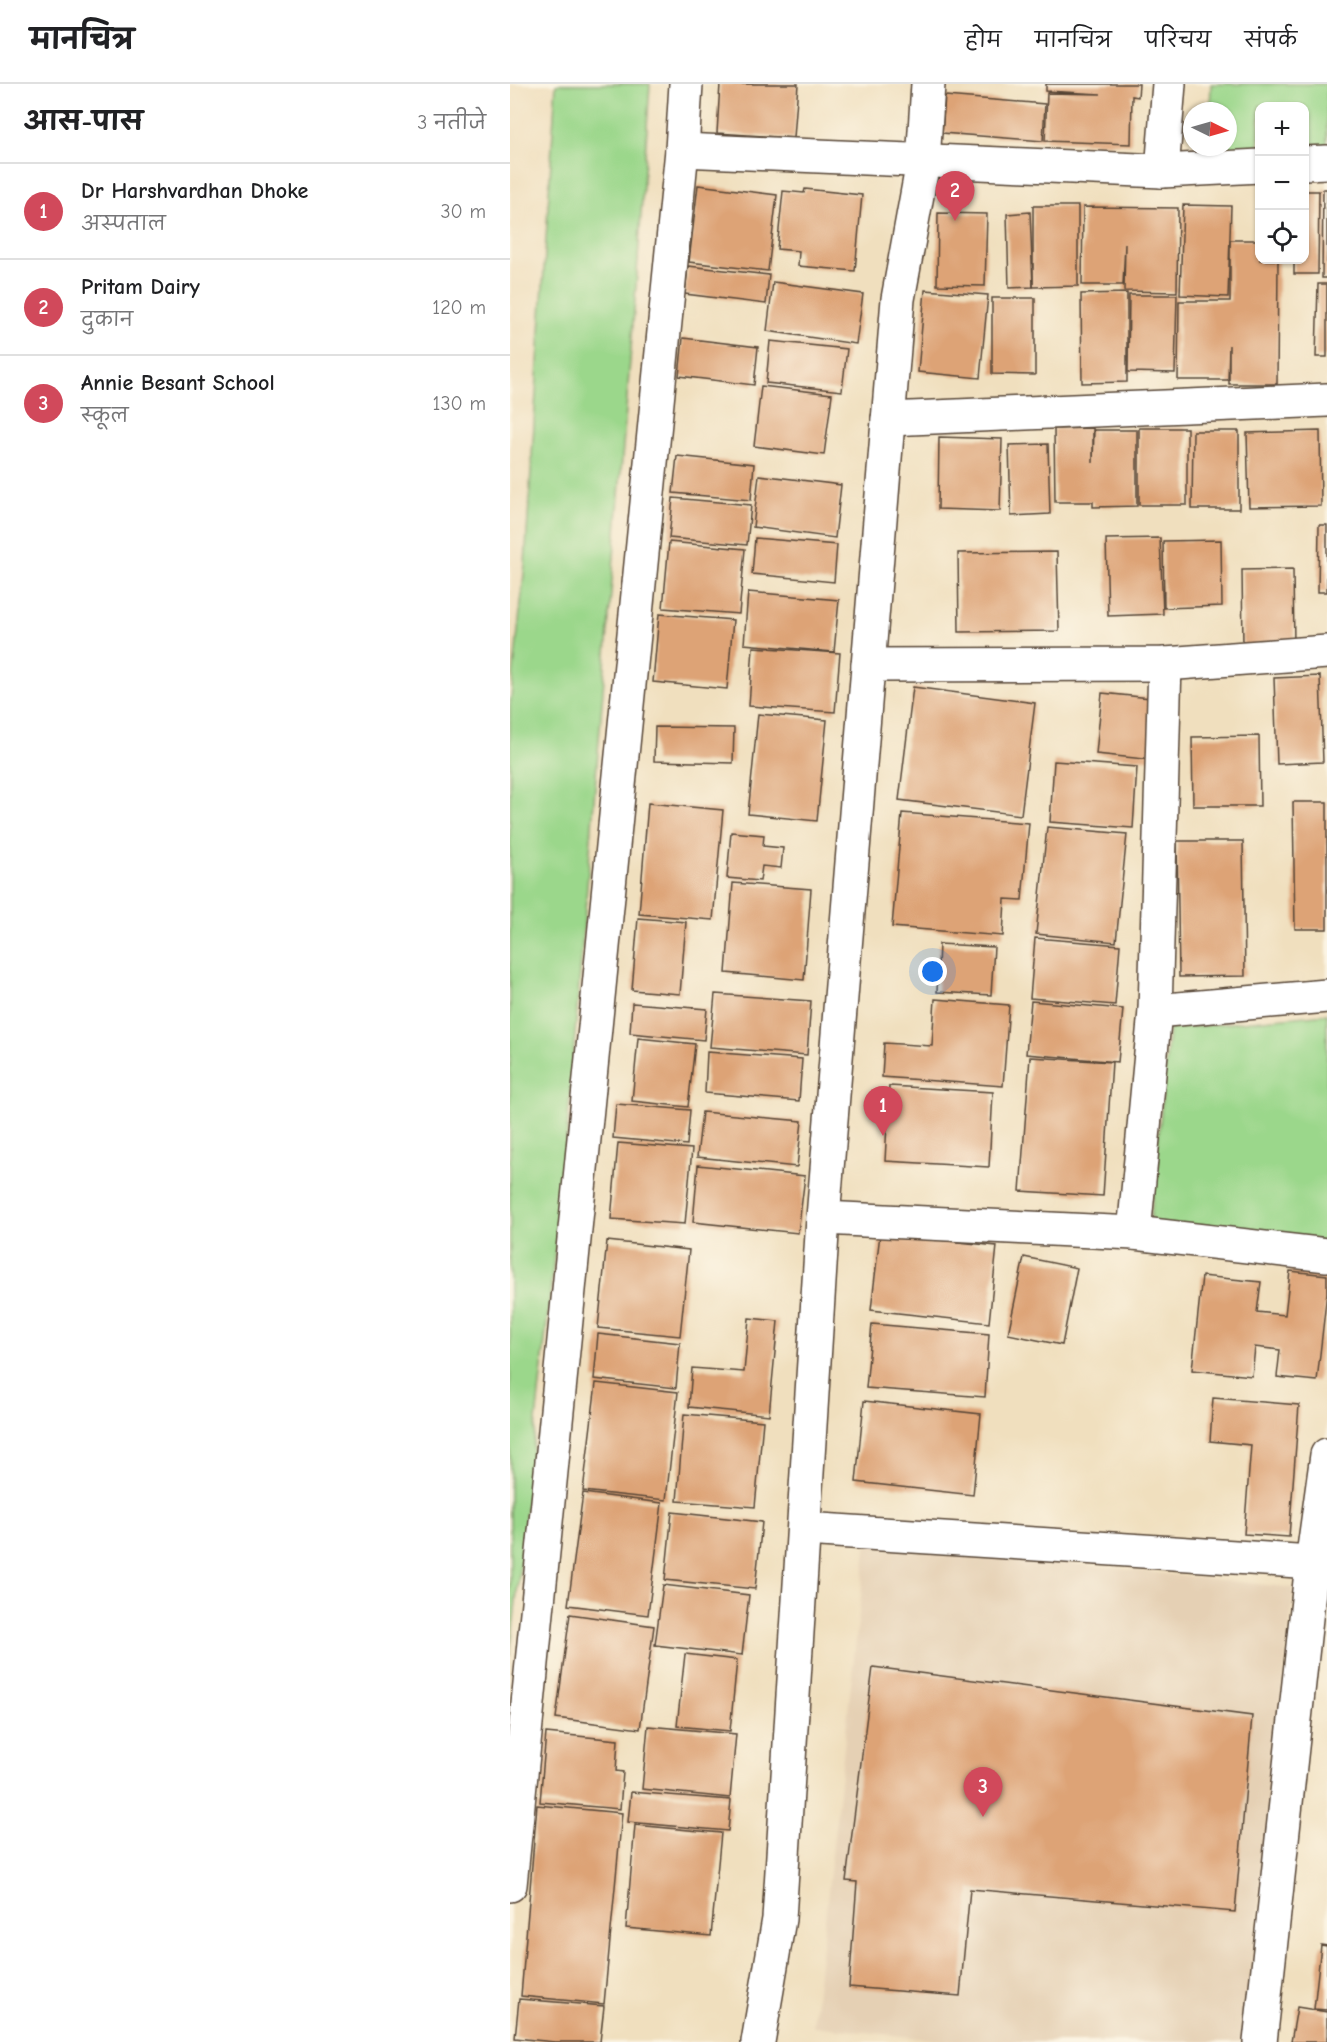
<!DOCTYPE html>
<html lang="hi">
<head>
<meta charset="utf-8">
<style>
	:root { --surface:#fff; --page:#f6f6f6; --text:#202124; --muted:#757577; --line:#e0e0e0; --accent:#d1495b }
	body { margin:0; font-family:"Comic Neue","Playpen Sans Deva",sans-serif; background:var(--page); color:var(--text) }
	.controls { position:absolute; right:18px; top:18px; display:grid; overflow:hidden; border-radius:12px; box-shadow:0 2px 4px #0004 }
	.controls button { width:54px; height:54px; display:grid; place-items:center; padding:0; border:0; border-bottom:2px solid var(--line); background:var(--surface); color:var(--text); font:30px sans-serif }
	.compass { position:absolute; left:673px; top:18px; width:54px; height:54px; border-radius:50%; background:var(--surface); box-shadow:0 2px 4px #0004; rotate:95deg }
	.you { position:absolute; left:423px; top:888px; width:21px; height:21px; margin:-15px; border:4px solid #fff; border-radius:50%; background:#1a73e8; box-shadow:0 0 0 9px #1a73e833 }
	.badge { display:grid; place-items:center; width:39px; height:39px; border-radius:50%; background:var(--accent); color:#fff; font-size:20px; font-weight:700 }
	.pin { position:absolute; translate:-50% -50px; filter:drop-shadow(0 2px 3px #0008) }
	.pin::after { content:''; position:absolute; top:32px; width:21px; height:18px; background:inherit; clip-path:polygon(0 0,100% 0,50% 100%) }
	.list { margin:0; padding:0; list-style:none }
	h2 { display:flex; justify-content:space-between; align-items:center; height:78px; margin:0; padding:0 24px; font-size:26px }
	h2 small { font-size:20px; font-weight:400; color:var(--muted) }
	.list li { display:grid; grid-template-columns:39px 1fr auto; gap:18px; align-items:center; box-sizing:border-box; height:96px; padding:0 24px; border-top:2px solid var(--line) }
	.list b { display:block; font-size:22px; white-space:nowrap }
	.list p { margin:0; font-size:20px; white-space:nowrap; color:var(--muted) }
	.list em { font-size:20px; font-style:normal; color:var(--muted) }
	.icon { flex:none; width:33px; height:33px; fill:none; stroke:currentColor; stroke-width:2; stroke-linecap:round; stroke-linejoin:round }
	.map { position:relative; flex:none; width:817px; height:1958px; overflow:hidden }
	header { display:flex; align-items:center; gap:36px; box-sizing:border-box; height:84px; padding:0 30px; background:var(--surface); border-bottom:2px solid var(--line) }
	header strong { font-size:28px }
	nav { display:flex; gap:33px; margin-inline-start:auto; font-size:21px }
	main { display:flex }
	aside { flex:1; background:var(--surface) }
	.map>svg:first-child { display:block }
</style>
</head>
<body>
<header>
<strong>मानचित्र</strong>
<nav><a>होम</a><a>मानचित्र</a><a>परिचय</a><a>संपर्क</a></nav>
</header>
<main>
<aside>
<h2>आस-पास<small>3 नतीजे</small></h2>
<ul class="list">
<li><span class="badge">1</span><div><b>Dr Harshvardhan Dhoke</b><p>अस्पताल</p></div><em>30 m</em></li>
<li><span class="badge">2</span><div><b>Pritam Dairy</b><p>दुकान</p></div><em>120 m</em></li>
<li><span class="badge">3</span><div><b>Annie Besant School</b><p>स्कूल</p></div><em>130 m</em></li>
</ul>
</aside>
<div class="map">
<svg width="817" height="1958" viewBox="0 0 817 1958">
	<rect width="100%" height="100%" fill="#fcf5e5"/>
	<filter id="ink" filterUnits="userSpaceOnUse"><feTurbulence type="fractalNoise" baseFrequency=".0167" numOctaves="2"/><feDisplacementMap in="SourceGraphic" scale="12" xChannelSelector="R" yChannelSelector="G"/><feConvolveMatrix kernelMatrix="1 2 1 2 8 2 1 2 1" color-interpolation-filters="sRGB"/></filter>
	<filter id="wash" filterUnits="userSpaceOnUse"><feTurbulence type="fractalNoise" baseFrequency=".008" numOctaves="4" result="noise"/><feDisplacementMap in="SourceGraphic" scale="24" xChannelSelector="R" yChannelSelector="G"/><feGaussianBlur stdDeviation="1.35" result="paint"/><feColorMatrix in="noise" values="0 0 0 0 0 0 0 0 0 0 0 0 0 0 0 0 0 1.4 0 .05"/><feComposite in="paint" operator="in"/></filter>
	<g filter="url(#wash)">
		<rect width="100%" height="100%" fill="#f0dfbe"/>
		<path fill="#e5d0b4" d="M 357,1457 L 784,1504 L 734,1958 L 444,1958 L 303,1942 Z"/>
		<g fill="#9bd78b" stroke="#6b8054" stroke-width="1.5">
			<path d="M 46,0 L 140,0 L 126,203 L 54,1084 L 0,1572 L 0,623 L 15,480 Z"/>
			<path d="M 701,0 L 817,0 L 817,68 L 795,68 L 794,22 L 750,22 L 749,70 L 698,71 L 699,63 L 718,63 L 718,27 L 700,27 Z"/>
			<path d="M 817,930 L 817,1164 L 640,1142 L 659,945 Z"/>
		</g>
		<g id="blocks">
			<g fill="#dda376">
				<path d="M 210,0 L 288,0 L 284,54 L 207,49 Z"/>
				<path d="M 536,0 L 629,0 L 628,13 L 622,12 L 621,60 L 535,57 L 537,9 L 591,10 L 536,7 Z"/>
				<path d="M 435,12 L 535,20 L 533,57 L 432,49 Z"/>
				<path d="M 188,101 L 267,111 L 258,187 L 179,178 Z"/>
				<path d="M 295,105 L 352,111 L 345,187 L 288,182 L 289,167 L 267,165 L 273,107 L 294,109 Z"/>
				<path d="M 813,105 L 817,105 L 817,194 L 812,194 Z"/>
				<path d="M 794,107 L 809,107 L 808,190 L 784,190 L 784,176 L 794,176 Z"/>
				<path d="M 673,121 L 721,122 L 718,213 L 670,211 Z"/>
				<path d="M 523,122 L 568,122 L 568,202 L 523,203 Z"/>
				<path d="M 573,123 L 668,124 L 667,208 L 614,207 L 615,160 L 613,201 L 572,201 Z"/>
				<path d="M 520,128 L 523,203 L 499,204 L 497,130 Z"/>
				<path d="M 428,129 L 477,130 L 475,202 L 427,201 Z"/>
				<path d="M 720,156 L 750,156 L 750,176 L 768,176 L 767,300 L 719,300 L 719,261 L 718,296 L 668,296 L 669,217 L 720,217 Z"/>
				<path d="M 178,182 L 259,191 L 256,220 L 175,210 Z"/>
				<path d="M 263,198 L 353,210 L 346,260 L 257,247 Z"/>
				<path d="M 808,200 L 817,200 L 817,273 L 806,273 Z"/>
				<path d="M 415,206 L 478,211 L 470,294 L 408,288 Z"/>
				<path d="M 617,209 L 617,298 L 572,299 L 571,210 Z"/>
				<path d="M 619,211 L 667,211 L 665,289 L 618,288 Z"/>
				<path d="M 482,214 L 525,214 L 525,291 L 482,290 Z"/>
				<path d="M 173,254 L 248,263 L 244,301 L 169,292 Z"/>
				<path d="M 260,257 L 337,265 L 332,307 L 256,299 Z"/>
				<path d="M 251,302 L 322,310 L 314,371 L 244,362 Z"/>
				<path d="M 583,344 L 583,379 L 584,346 L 627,346 L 627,422 L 583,423 L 583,418 L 545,418 L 544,345 Z"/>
				<rect x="629" y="344" width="48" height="77"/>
				<path d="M 683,347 L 729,347 L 729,425 L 682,425 Z"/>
				<path d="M 810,347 L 811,422 L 739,423 L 737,349 Z"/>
				<path d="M 429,353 L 492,355 L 490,427 L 428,425 Z"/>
				<path d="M 538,360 L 540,430 L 501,432 L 499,361 Z"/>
				<path d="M 167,372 L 244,380 L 241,416 L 163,409 Z"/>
				<path d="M 249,391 L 331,401 L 325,454 L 243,443 Z"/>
				<path d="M 163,414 L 241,421 L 237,461 L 159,454 Z"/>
				<path d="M 809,441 L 817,441 L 817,508 L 808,508 Z"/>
				<path d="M 245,454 L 327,461 L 324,498 L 242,490 Z"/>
				<path d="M 650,454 L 653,530 L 598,532 L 596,455 Z"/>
				<path d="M 711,456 L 712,522 L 654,524 L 653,457 Z"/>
				<path d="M 159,458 L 235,465 L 229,530 L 153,524 Z"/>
				<path d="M 547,468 L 549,547 L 449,548 L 448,469 Z"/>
				<path d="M 783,485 L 784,562 L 733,563 L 732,486 Z"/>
				<path d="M 238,508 L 329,516 L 324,568 L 234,560 Z"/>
				<path d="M 149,530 L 223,536 L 217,605 L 143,598 Z"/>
				<path d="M 243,563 L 330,569 L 325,628 L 239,622 Z"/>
				<path d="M 810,592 L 813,678 L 767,680 L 764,594 Z"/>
				<path d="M 403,603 L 525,619 L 511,731 L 389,716 Z"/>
				<path d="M 592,609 L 650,615 L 644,676 L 586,670 Z"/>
				<path d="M 248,630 L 317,636 L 307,737 L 238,730 Z"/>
				<path d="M 145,643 L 224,644 L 223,679 L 144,677 Z"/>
				<path d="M 749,652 L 750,722 L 683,722 L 682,653 Z"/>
				<path d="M 544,677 L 627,683 L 623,744 L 540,738 Z"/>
				<path d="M 783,718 L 817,718 L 817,845 L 785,845 Z"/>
				<path d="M 138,719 L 213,726 L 203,836 L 129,830 Z"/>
				<path d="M 392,729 L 519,739 L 512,816 L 495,815 L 493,852 L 382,843 Z"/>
				<path d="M 537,743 L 617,750 L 606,858 L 526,850 Z"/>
				<path d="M 221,748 L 254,751 L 253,762 L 273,764 L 271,784 L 252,782 L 250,797 L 217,794 Z"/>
				<path d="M 667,757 L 733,757 L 735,892 L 669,893 Z"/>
				<path d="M 223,799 L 301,805 L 294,896 L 216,889 Z"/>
				<path d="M 128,834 L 176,838 L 170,910 L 122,906 Z"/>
				<path d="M 525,854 L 610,861 L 605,921 L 520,914 Z"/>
				<path d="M 429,860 L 484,863 L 481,911 L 427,908 Z"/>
				<path d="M 205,910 L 301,917 L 297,971 L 200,963 Z"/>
				<path d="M 425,915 L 499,921 L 493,1002 L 372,993 L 374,959 L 422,962 Z"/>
				<path d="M 521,917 L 613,925 L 608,978 L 516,970 Z"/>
				<path d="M 122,919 L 197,925 L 194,956 L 120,949 Z"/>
				<path d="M 128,954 L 185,960 L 178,1023 L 122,1017 Z"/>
				<path d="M 197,968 L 292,975 L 289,1017 L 195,1009 Z"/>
				<path d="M 520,973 L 602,978 L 593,1112 L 510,1107 Z"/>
				<path d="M 379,1002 L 483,1008 L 479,1083 L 375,1077 Z"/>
				<path d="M 106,1020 L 180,1026 L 177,1061 L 103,1054 Z"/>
				<path d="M 192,1028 L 292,1037 L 287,1083 L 187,1073 Z"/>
				<path d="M 108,1059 L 182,1065 L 175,1140 L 101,1135 Z"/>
				<path d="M 188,1081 L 295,1092 L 288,1149 L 183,1138 Z"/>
				<path d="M 370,1150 L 487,1162 L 479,1239 L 361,1226 Z"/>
				<path d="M 97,1157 L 179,1166 L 170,1252 L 88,1244 Z"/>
				<path d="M 514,1173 L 567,1184 L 552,1261 L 498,1250 Z"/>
				<path d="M 780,1187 L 817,1191 L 817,1208 L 807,1297 L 767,1293 L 770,1266 L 745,1263 L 742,1292 L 682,1286 L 692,1192 L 751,1198 L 747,1228 L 775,1231 Z"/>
				<path d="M 239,1234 L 268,1237 L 259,1331 L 179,1323 L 182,1284 L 234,1288 Z"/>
				<path d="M 362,1240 L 479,1250 L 475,1313 L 356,1304 Z"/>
				<path d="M 88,1250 L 170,1259 L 166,1304 L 84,1295 Z"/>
				<path d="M 86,1299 L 168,1308 L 156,1416 L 73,1407 Z"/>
				<path d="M 703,1314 L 789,1321 L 779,1453 L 734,1450 L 741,1361 L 700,1357 Z"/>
				<path d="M 354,1317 L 471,1330 L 463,1411 L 346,1398 Z"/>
				<path d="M 174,1330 L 253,1337 L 245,1423 L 167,1417 Z"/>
				<path d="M 73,1409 L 152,1419 L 138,1531 L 58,1521 Z"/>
				<path d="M 162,1428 L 252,1438 L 245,1505 L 155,1496 Z"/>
				<path d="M 153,1501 L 239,1511 L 232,1571 L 145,1561 Z"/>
				<path d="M 60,1530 L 144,1542 L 130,1645 L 46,1634 Z"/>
				<path d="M 175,1570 L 227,1576 L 220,1647 L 167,1642 Z"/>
				<path d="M 363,1583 L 742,1632 L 725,1828 L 460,1805 L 450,1912 L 339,1903 L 347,1798 L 336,1797 Z"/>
				<path d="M 138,1642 L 226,1650 L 220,1714 L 132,1705 Z"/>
				<path d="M 36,1649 L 108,1656 L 106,1687 L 113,1688 L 110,1725 L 30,1718 Z"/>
				<path d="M 121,1708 L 221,1716 L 218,1747 L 118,1738 Z"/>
				<path d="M 27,1721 L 112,1729 L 94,1920 L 11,1912 Z"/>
				<path d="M 125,1741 L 211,1749 L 201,1852 L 116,1844 Z"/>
				<path d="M 811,1861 L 817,1862 L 817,1926 L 804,1925 Z"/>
				<path d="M 9,1915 L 94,1922 L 90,1958 L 45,1958 L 5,1954 Z"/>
				<path d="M 787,1923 L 817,1928 L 817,1958 L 781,1958 Z"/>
			</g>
		</g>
	</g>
	<g filter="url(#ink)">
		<use href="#blocks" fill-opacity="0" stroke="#564536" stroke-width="1.5"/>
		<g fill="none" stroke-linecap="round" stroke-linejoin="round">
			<g stroke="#564536" stroke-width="36">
				<g id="minor">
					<path d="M 172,66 L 652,87 L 750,82"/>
					<path d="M 794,79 L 817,78"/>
					<path d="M 652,87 L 659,0"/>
					<path d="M 378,335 L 817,316"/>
					<path d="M 358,581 L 655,580 L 817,568"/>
					<path d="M 645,927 L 817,912"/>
					<path d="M 313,1134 L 624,1149 L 817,1171"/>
					<path d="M 624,1149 L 645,927 L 655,580"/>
					<path d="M 295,1445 L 817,1479"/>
					<path d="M 0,1801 L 172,66 L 176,0"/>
					<path d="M 248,1958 L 269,1835 L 313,1134 L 388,215 L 413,78 L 418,0"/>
					<path d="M 750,1958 L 802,1479 L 817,1371"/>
				</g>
			</g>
			<use href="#minor" stroke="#fff" stroke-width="33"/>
		</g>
	</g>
</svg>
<div class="controls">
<button>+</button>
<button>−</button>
<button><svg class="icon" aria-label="locate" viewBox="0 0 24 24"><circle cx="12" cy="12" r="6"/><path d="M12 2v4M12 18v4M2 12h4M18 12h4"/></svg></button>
</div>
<svg class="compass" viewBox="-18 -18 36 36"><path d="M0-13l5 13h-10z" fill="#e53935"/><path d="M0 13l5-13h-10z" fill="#757577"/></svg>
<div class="you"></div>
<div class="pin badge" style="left:373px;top:1052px">1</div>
<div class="pin badge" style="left:445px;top:137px">2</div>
<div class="pin badge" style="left:473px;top:1733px">3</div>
</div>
</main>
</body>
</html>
